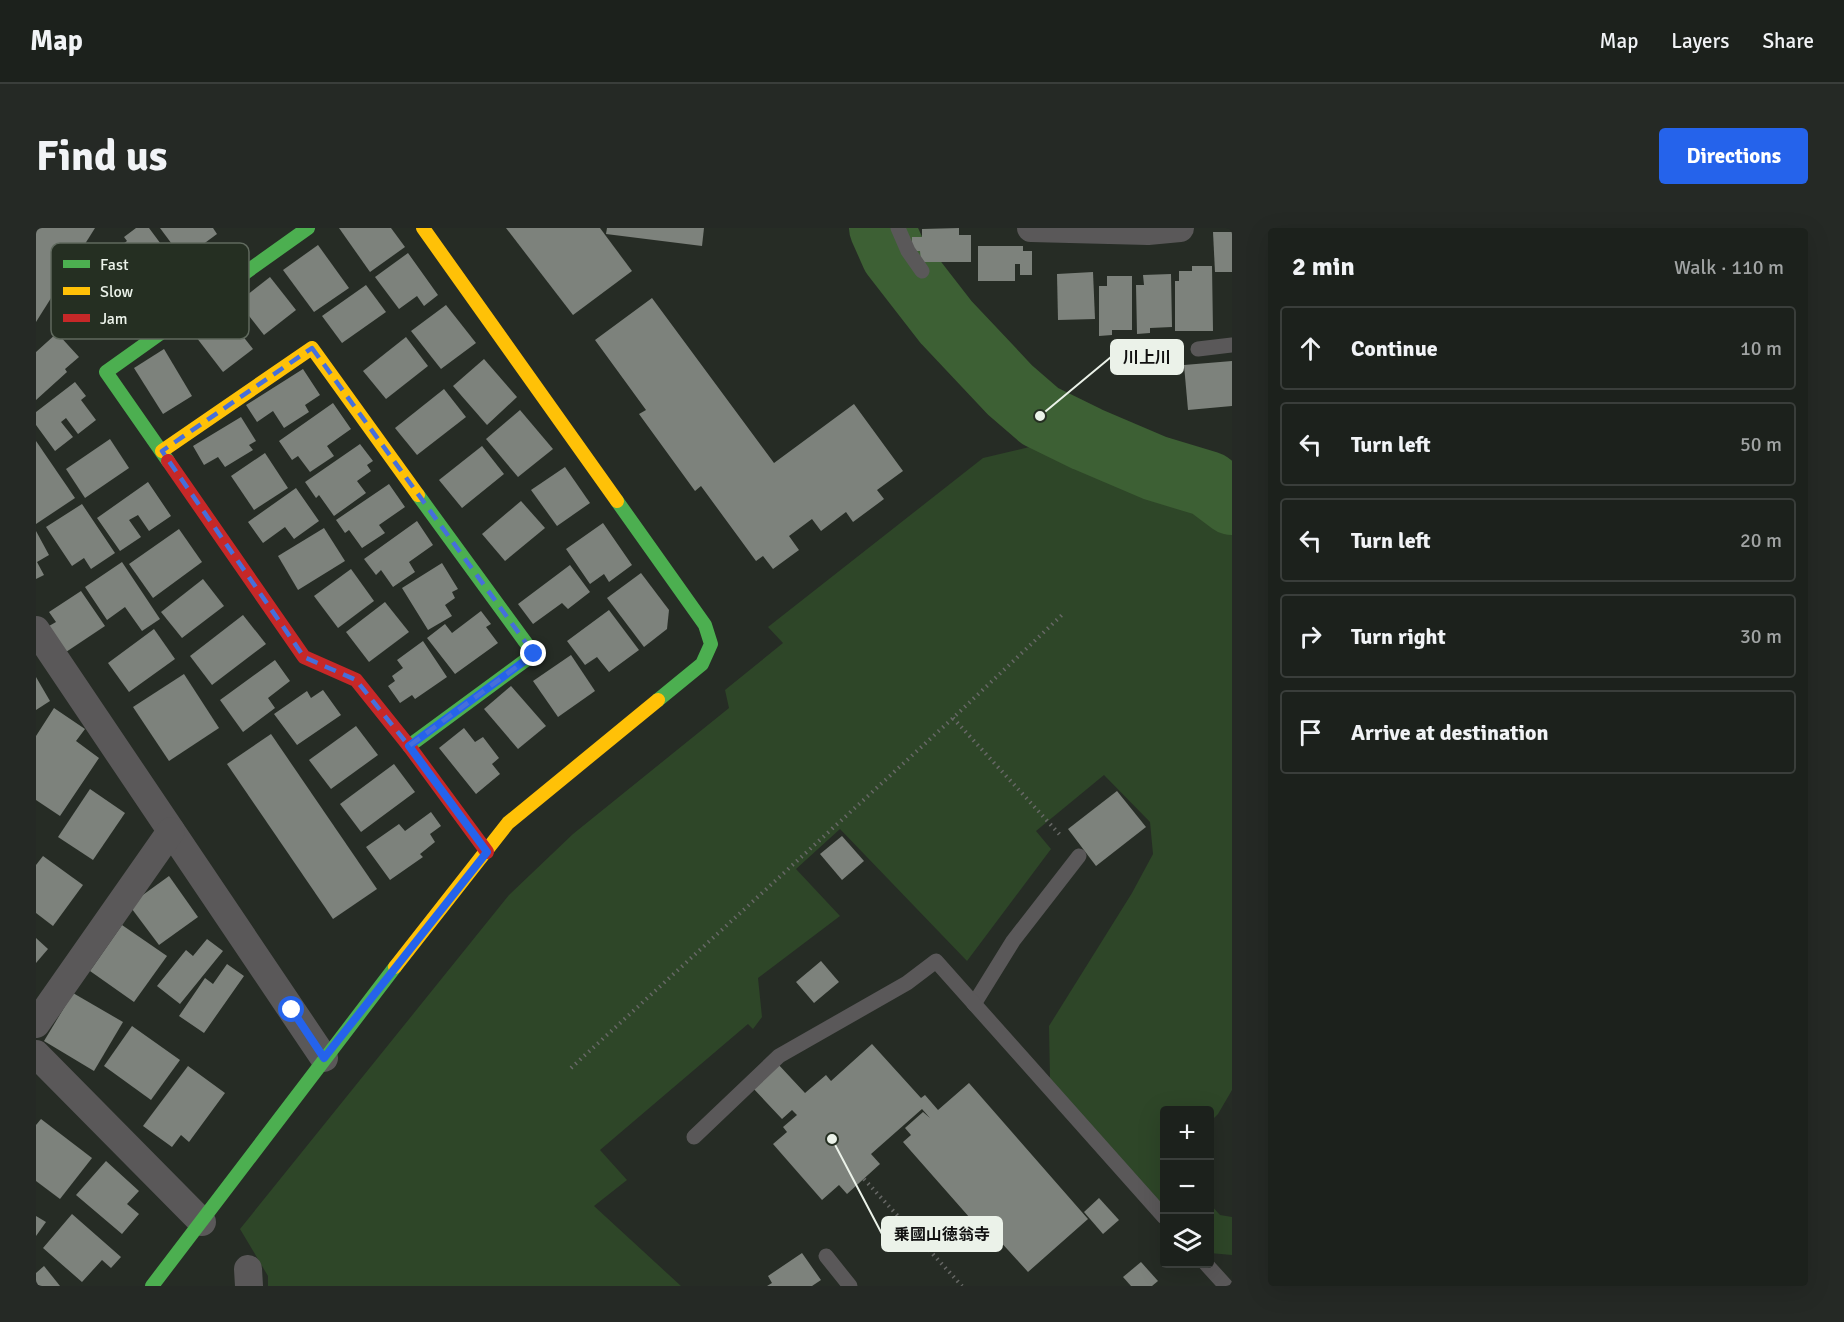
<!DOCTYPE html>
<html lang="en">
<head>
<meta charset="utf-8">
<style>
	:root { --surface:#1c211c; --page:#252925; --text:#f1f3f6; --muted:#a0a3a3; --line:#3a3e3b; --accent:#2563eb }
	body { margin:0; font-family:Signika,"Noto Sans JP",sans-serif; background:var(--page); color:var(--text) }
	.controls { position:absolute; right:18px; bottom:18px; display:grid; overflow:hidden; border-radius:6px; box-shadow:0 6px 24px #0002 }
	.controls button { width:54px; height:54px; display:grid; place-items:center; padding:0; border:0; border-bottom:2px solid var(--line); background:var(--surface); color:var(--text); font:30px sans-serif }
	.stop { position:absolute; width:18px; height:18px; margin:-14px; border:4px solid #2563eb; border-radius:50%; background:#fff }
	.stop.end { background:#2563eb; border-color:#fff; box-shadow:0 2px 6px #0008 }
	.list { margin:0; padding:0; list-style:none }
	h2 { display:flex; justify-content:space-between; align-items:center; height:78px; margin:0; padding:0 24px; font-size:26px }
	h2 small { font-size:20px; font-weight:400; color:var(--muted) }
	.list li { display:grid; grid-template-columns:39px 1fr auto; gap:18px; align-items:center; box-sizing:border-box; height:84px; margin:0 12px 12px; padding:0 12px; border:2px solid var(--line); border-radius:6px }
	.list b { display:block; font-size:22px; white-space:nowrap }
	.list em { font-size:20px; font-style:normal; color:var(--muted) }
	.icon { flex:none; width:33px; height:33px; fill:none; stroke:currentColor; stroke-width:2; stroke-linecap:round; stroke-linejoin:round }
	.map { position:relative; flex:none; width:1196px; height:1058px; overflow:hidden; border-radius:6px }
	header { display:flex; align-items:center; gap:36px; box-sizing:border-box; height:84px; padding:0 30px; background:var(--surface); border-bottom:2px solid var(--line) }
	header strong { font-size:28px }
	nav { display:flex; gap:33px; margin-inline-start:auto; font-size:21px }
	.intro { display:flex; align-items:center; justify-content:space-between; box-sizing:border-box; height:144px; padding:0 36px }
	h1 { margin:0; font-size:42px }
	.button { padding:15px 27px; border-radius:6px; background:var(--accent); color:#fff; font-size:21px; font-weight:700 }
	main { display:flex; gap:36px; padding:0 36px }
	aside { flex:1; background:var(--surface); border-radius:6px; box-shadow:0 6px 24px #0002 }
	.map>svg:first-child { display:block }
</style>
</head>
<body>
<header>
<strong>Map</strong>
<nav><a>Map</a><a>Layers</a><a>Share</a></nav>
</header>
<div class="intro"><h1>Find us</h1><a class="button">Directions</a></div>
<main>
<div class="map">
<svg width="1196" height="1058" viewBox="0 0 1196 1058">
	<rect width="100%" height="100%" fill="#262c25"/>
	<g fill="#2e4628">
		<path d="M 1027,211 L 1158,259 L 1186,279 L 1196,293 L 1196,862 L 1182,886 L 1174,894 L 1174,882 L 1128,882 L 1128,979 L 1014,851 L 1013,798 L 1096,665 L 1117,626 L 1114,594 L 1068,547 L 1000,603 L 1015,621 L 931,733 L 804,601 L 760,641 L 804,688 L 722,750 L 726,789 L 717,801 L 712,796 L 564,922 L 591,952 L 558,978 L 645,1058 L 232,1058 L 232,1048 L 204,1001 L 473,667 L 537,606 L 693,480 L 689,462 L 747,415 L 732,399 L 947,230 Z"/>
		<path d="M 1174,976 L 1184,987 L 1196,989 L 1196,1027 L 1174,1025 Z"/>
	</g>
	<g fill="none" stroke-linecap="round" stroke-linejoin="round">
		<path stroke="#3d6034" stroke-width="66" d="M 846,0 L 858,27 L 910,94 L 974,162 L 1004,188 L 1051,211 L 1119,240 L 1172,256 L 1196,274"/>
	</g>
	<g fill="#7d827c">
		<path d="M 0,0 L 59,0 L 0,94 Z"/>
		<path d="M 100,0 L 113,0 L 145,43 L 121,61 L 114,52 L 103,61 L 76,24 L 91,13 L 88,9 Z"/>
		<path d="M 124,0 L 177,0 L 181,6 L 147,31 Z"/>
		<path d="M 303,0 L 355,0 L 369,19 L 334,44 Z"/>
		<path d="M 470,0 L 564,0 L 596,43 L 537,87 Z"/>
		<path d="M 571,0 L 668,0 L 666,18 L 570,6 Z"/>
		<path d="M 923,0 L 923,7 L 935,7 L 935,34 L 885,34 L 884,23 L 876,23 L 876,9 L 886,9 L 886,1 Z"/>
		<path d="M 1177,4 L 1196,4 L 1196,44 L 1179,44 Z"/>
		<path d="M 282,17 L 313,60 L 278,84 L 247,42 Z"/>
		<path d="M 942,18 L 987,18 L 987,23 L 996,23 L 996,47 L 984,47 L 984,36 L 979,36 L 979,53 L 942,53 Z"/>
		<path d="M 372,25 L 402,67 L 388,78 L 381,68 L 363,81 L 339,49 Z"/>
		<path d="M 1156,38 L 1176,38 L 1177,103 L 1139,103 L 1139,53 L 1143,53 L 1143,43 L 1156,43 Z"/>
		<path d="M 1057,44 L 1059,91 L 1022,92 L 1021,46 Z"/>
		<path d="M 1135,46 L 1136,99 L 1114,100 L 1114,105 L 1101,106 L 1100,57 L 1108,57 L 1107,47 Z"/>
		<path d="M 1071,48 L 1096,48 L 1096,102 L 1076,102 L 1076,107 L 1063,108 L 1063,58 L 1071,58 Z"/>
		<path d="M 234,49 L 260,82 L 228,107 L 202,74 Z"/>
		<path d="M 330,57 L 350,84 L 306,115 L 286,88 Z"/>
		<path d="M 616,70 L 738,235 L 818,176 L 867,243 L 841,262 L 848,271 L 817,294 L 810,284 L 785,303 L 776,291 L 753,308 L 763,322 L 737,341 L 727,328 L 720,333 L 665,258 L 659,263 L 603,186 L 610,182 L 559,112 Z"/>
		<path d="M 410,77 L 440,115 L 405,141 L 375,103 Z"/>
		<path d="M 187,83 L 217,121 L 187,144 L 157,105 Z"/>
		<path d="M 21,105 L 43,129 L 29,141 L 31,144 L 0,172 L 0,124 Z"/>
		<path d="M 370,109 L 392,138 L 350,171 L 327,143 Z"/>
		<path d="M 128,121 L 156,168 L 127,186 L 98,140 Z"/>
		<path d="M 448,131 L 481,169 L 451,197 L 417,158 Z"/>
		<path d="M 1196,133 L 1196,178 L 1152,182 L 1148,137 Z"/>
		<path d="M 267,141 L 284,167 L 269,177 L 273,184 L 248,200 L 237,183 L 221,194 L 210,177 Z"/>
		<path d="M 39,154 L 50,168 L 45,172 L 60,192 L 42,206 L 30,190 L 25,194 L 37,209 L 19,223 L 0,197 L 0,184 Z"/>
		<path d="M 408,161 L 430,189 L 381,227 L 359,200 Z"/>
		<path d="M 297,175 L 315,201 L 291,218 L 298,228 L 274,244 L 262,228 L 256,232 L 243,213 Z"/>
		<path d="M 484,182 L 517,221 L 482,249 L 450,211 Z"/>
		<path d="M 205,189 L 220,213 L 213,217 L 217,222 L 189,239 L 182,229 L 168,237 L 157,218 Z"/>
		<path d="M 74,211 L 93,240 L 49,270 L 30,241 Z"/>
		<path d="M 0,213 L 39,270 L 0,296 Z"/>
		<path d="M 324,216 L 337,233 L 331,237 L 335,243 L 321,253 L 330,265 L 298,288 L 283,267 L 280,270 L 269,254 Z"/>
		<path d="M 446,218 L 468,246 L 426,280 L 403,252 Z"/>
		<path d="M 229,225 L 252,260 L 218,282 L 195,248 Z"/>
		<path d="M 529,239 L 554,275 L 521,298 L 495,262 Z"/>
		<path d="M 112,254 L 135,288 L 113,303 L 102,287 L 93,292 L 105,309 L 84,323 L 61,290 Z"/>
		<path d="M 353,256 L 369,279 L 343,297 L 349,305 L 326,320 L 313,302 L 309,305 L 300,292 Z"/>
		<path d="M 260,260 L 283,293 L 258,311 L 249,299 L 227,315 L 212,294 Z"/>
		<path d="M 485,273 L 509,300 L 469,333 L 446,306 Z"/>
		<path d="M 46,276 L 79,325 L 55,341 L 48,330 L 36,338 L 10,299 Z"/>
		<path d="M 381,293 L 397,317 L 373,334 L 379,344 L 357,359 L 345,342 L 340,347 L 328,331 Z"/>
		<path d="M 567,295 L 596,337 L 573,354 L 568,346 L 554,356 L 530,321 Z"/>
		<path d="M 288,300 L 309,333 L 262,362 L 242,328 Z"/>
		<path d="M 143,301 L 166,334 L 117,370 L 93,336 Z"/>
		<path d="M 0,303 L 13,327 L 1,334 L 8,347 L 0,351 Z"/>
		<path d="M 86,334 L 124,391 L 106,403 L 89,379 L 71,392 L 49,359 Z"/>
		<path d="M 406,335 L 422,361 L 416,364 L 419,370 L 409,377 L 416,388 L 392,402 L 366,360 Z"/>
		<path d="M 534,337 L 554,364 L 532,381 L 526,375 L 497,396 L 482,376 Z"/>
		<path d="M 315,341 L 338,373 L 302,400 L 278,368 Z"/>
		<path d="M 605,345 L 633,382 L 631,401 L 608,419 L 571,370 Z"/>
		<path d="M 167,351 L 188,378 L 146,410 L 125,384 Z"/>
		<path d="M 45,363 L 69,398 L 30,424 L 13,398 L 20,394 L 13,384 Z"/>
		<path d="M 349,374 L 373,404 L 333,434 L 310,404 Z"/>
		<path d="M 573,382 L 603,422 L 573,444 L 561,429 L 549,437 L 531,413 Z"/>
		<path d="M 445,383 L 455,396 L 450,399 L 462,415 L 419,446 L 391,410 L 409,396 L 416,405 Z"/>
		<path d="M 207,387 L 230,416 L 176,457 L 154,428 Z"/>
		<path d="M 118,401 L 139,431 L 93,464 L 72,435 Z"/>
		<path d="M 387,413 L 411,449 L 379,471 L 376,467 L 364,475 L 352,458 L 359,453 L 356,448 L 367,440 L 361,432 Z"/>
		<path d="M 535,427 L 559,463 L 522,489 L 497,453 Z"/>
		<path d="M 239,432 L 254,453 L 232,470 L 239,480 L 207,504 L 184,472 Z"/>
		<path d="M 148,446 L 183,500 L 133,533 L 97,479 Z"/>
		<path d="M 0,449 L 14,473 L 0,482 Z"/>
		<path d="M 475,458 L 510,498 L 482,521 L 448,481 Z"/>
		<path d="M 287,462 L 305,487 L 261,517 L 238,486 L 271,463 L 275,470 Z"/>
		<path d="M 18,480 L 49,501 L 40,513 L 63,530 L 24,588 L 0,572 L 0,508 Z"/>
		<path d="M 320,498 L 342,527 L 295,561 L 273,532 Z"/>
		<path d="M 428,500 L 439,514 L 447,509 L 463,530 L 456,536 L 464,546 L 440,566 L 403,520 Z"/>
		<path d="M 235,506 L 341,661 L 297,691 L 191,536 Z"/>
		<path d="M 358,536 L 379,564 L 325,604 L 304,576 Z"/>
		<path d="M 54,561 L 89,585 L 57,632 L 22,609 Z"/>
		<path d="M 1081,563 L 1110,599 L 1060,638 L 1032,601 Z"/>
		<path d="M 395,584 L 405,598 L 394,606 L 399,614 L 384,626 L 387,629 L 354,652 L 330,619 L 363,596 L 369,603 Z"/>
		<path d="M 806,608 L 828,633 L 806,652 L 784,626 Z"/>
		<path d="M 7,628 L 47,657 L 17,698 L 0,685 L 0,637 Z"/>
		<path d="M 133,648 L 162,689 L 123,717 L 93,677 Z"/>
		<path d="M 86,697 L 131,728 L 98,774 L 54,743 Z"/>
		<path d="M 0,710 L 12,721 L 0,735 Z"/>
		<path d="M 171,711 L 187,723 L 144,776 L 121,758 L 150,722 L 157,728 Z"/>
		<path d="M 785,733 L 803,754 L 778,775 L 760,754 Z"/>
		<path d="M 191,736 L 208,748 L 168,805 L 143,788 L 169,750 L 177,756 Z"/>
		<path d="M 37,765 L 87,794 L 58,843 L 8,813 Z"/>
		<path d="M 96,798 L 144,832 L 115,872 L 68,838 Z"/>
		<path d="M 836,816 L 885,870 L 889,867 L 902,882 L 933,855 L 1052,991 L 992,1044 L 962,1011 L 956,1015 L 867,914 L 875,907 L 869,900 L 887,884 L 894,890 L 886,881 L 835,926 L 844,936 L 811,966 L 803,957 L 786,972 L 737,916 L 751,904 L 747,899 L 761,887 L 756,882 L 746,891 L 716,859 L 741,835 L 769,865 L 790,847 L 795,853 Z"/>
		<path d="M 152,838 L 189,865 L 153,914 L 145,907 L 136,919 L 107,898 Z"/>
		<path d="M 5,891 L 56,930 L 24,971 L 0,953 L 0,897 Z"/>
		<path d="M 70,933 L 103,963 L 91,976 L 103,986 L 86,1006 L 40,967 Z"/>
		<path d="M 1063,970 L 1083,992 L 1067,1006 L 1048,984 Z"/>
		<path d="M 36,986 L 85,1029 L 75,1040 L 66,1032 L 46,1054 L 7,1020 Z"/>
		<path d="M 0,988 L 10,994 L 0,1008 Z"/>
		<path d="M 766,1025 L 785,1052 L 776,1058 L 731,1058 L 736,1055 L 732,1048 Z"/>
		<path d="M 1105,1034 L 1122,1053 L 1116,1058 L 1095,1058 L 1087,1049 Z"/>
		<path d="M 8,1038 L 24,1058 L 0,1058 L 0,1045 Z"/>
	</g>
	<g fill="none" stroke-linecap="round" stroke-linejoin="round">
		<g stroke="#676866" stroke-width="4" stroke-dasharray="1.5 4.5" stroke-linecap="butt">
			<path d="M 917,490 L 1026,609"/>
			<path d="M 535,840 L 917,490 L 1026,387"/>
			<path d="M 828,951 L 926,1058"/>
		</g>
		<g stroke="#5a5859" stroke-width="15">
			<path d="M 862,0 L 872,23 L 886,43"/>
			<path d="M 1162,121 L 1196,117"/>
			<path d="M 938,776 L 977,713 L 1043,628"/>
			<path d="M 658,909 L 743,828 L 871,755 L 900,733 L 1128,989"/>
			<path d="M 790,1028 L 814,1058"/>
			<path d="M 1170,1036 L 1190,1058"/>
		</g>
		<g stroke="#5a5859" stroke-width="28">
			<path d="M 995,0 L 1112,3 L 1144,0"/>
			<path d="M 0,402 L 288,830"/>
			<path d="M 0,796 L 135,603"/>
			<path d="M 0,826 L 166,994"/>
			<path d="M 212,1041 L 213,1058"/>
		</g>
		<g stroke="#4caf50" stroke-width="14">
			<path d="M 132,233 L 70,144 L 272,0"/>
			<path d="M 581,273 L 669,397 L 675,416 L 666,436 L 622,472"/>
			<path d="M 373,518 L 498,426 L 382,267"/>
			<path d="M 116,1058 L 359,739"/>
		</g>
		<g stroke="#ffc107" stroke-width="14">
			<path d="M 387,0 L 581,273"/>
			<path d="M 126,223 L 276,120 L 382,267"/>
			<path d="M 359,739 L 472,595 L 622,472"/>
		</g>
		<path stroke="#c62828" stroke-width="14" d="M 132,233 L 268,429 L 320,452 L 373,518 L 451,624"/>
	</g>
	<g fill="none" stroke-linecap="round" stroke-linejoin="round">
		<path stroke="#2563eb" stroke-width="8" d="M 256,782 L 288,830 L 451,624 L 373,518 L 498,426"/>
	</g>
	<path fill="none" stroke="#466fdb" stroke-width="4.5" stroke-dasharray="12 8" stroke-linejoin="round" d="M 276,120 L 498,426 L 373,518 L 320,452 L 268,429 L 126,223 Z"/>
	<rect x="15" y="15" width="198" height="96" rx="9" fill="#252f22" stroke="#606a5e" stroke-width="1.5"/>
	<rect x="27" y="32" width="27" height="8" fill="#4caf50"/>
	<rect x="27" y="59" width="27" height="8" fill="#ffc107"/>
	<rect x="27" y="86" width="27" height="8" fill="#c62828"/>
	<g font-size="16" fill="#ebf2e9">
		<text x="64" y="42">Fast</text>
		<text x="64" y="69">Slow</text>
		<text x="64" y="96">Jam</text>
	</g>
	<path fill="none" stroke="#ebf2e9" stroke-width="2" d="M1004 188L1075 129M796 911L846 1006"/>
	<g fill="#ebf2e9" stroke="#252f22" stroke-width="2">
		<circle cx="1004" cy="188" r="6"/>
		<circle cx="796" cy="911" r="6"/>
	</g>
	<g fill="#ebf2e9" stroke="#ebf2e9" stroke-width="2">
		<rect x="1075" y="112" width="72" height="34" rx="6"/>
		<rect x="846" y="989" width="120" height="34" rx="6"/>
	</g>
	<g font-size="16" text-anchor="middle" font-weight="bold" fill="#111">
		<text x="1111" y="135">川上川</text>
		<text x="906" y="1012">乗國山徳翁寺</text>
	</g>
</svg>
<div class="controls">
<button>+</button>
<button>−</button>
<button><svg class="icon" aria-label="layers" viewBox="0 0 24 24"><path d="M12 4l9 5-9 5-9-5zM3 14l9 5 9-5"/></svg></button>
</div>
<div class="stop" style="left:256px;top:782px"></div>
<div class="stop end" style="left:498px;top:426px"></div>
</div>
<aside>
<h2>2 min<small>Walk · 110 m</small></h2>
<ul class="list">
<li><svg class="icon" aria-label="ahead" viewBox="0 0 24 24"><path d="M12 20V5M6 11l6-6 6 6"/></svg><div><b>Continue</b></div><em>10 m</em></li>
<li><svg class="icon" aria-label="left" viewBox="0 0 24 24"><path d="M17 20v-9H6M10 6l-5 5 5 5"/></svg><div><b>Turn left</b></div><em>50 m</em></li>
<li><svg class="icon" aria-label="left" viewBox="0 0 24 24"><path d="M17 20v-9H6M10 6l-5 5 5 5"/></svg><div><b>Turn left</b></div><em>20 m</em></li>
<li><svg class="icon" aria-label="right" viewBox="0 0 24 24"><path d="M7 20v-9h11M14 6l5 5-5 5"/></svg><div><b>Turn right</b></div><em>30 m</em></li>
<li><svg class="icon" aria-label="arrive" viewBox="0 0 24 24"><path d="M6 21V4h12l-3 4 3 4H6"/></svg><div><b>Arrive at destination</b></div></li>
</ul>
</aside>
</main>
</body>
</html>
